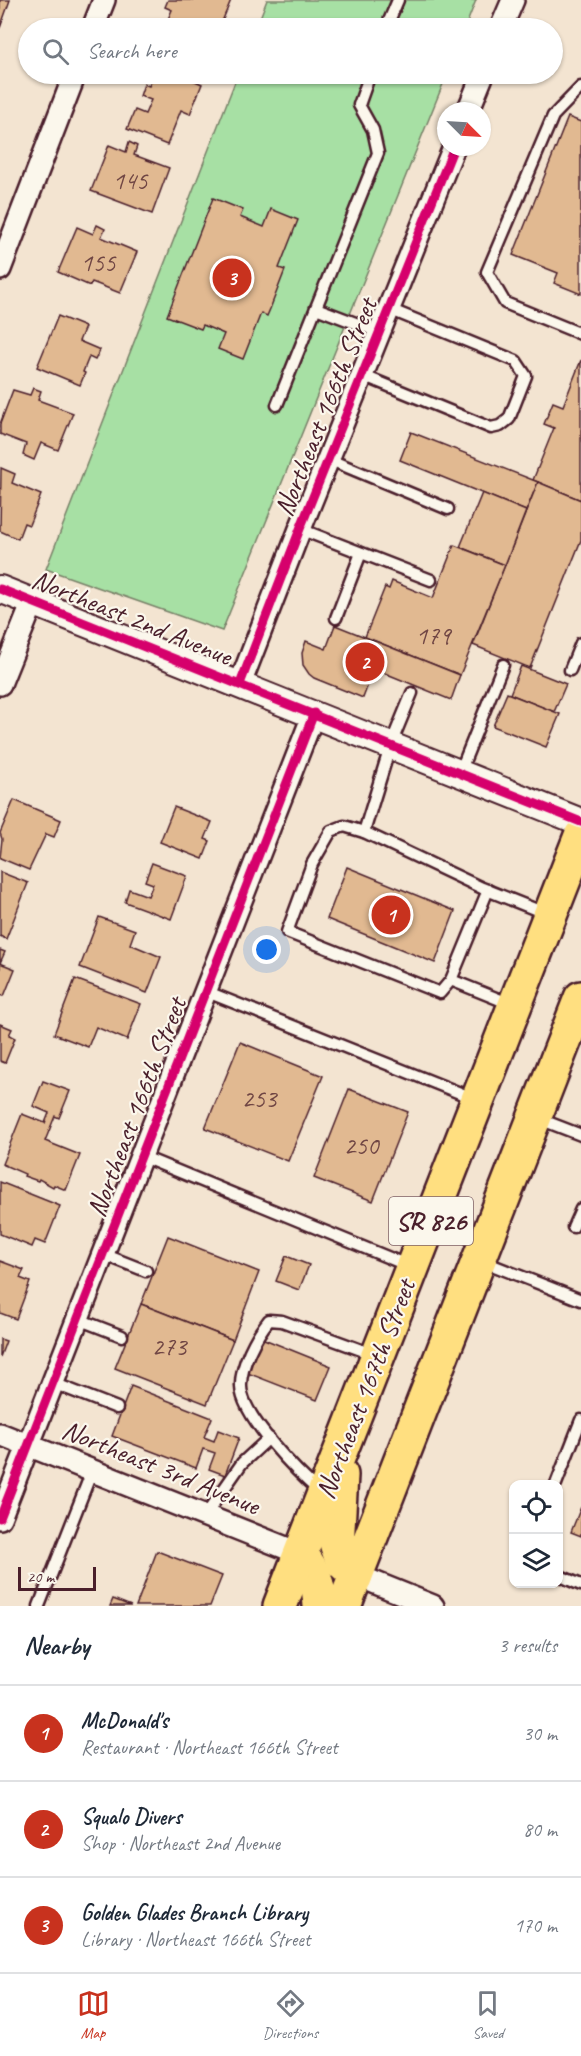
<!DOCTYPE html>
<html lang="en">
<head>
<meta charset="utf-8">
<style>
	:root { --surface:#fff; --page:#f2f2f3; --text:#1f2937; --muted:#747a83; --line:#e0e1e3; --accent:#c8321e }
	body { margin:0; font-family:Caveat,sans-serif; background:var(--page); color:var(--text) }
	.controls { position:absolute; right:18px; bottom:18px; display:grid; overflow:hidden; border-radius:12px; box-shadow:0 2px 4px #0004 }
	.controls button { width:54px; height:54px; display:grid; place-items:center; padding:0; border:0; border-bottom:2px solid var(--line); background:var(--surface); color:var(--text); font:30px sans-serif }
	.compass { position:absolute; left:437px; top:102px; width:54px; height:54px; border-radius:50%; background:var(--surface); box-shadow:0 2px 4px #0004; rotate:114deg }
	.scale { position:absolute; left:18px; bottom:15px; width:78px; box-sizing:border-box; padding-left:6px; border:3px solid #4a1f2b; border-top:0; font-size:16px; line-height:21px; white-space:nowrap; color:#4a1f2b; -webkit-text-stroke:4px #fbf7ec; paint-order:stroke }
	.you { position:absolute; left:267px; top:950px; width:21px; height:21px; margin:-15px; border:4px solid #fff; border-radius:50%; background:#1a73e8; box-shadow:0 0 0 9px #1a73e833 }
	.badge { display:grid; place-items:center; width:39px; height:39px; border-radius:50%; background:var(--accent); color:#fff; font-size:20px; font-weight:700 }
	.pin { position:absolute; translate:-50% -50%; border:3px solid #fff; box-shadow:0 2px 6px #0006 }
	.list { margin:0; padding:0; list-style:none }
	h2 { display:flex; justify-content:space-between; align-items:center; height:78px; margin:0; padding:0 24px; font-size:26px }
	h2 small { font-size:20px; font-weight:400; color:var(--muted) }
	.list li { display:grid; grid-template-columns:39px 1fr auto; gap:18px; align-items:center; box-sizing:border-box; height:96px; padding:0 24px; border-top:2px solid var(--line) }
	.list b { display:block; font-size:22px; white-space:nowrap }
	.list p { margin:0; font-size:20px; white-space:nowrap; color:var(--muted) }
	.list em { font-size:20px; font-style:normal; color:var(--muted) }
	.icon { flex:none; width:33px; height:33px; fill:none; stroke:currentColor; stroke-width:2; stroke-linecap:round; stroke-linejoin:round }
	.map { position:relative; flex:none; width:581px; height:1606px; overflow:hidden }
	.search { position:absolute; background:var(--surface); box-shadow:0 2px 4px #0004; left:18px; right:18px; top:18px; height:66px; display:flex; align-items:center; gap:15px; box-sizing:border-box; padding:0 21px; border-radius:33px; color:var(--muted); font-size:22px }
	.sheet { height:366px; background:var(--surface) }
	nav { display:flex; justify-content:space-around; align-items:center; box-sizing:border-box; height:84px; border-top:2px solid var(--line); background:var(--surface); font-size:16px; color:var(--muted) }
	nav a { display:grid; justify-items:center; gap:3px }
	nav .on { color:var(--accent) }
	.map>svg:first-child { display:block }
</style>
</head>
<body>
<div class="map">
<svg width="581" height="1606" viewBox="0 0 581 1606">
	<rect width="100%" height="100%" fill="#f3e4d1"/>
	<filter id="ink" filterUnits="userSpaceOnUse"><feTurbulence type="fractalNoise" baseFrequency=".0167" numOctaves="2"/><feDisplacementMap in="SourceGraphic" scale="12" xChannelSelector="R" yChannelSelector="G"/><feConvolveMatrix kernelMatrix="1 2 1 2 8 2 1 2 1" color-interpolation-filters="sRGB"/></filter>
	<g filter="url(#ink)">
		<g fill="#a7e0a4" stroke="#788068" stroke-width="1.5">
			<path d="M 267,0 L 476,0 L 465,28 L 256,28 Z"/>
			<path d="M 238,74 L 447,74 L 222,631 L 46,569 Z"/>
		</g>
		<g fill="#e1b991" stroke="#4a1f2b" stroke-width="1.5">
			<path d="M 0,0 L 10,0 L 0,28 Z"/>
			<path d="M 168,0 L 231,0 L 221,24 L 212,21 L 210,27 L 201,24 L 200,28 L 164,28 L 172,10 L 165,7 Z"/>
			<path d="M 154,74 L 191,74 L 195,75 L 193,80 L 202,84 L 190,114 L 181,110 L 167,145 L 127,129 L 135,110 L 145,114 L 151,100 L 140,96 L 144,84 L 149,86 Z"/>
			<path d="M 568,117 L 581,122 L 581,294 L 554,283 L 558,273 L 513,255 Z"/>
			<path d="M 129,142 L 137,146 L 134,155 L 169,168 L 152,214 L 91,191 L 109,145 L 126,152 Z"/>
			<path d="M 213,198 L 243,210 L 240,217 L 264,227 L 271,209 L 298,220 L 279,268 L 285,270 L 270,309 L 267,316 L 261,313 L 243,359 L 218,349 L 224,334 L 203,325 L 201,329 L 167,316 Z"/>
			<path d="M 97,225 L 105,229 L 101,237 L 137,252 L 120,293 L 92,282 L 90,286 L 58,272 L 77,227 L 93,234 Z"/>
			<path d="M 58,316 L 85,327 L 79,341 L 100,350 L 95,360 L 89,357 L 83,372 L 85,373 L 80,385 L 37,367 Z"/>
			<path d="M 581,360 L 581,500 L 533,480 L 554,428 L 544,424 L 553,402 L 563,406 Z"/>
			<path d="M 33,388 L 41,391 L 38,400 L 73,413 L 58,450 L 41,443 L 34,460 L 23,455 L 26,444 L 0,434 L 0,424 L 13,390 L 30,395 Z"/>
			<path d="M 411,432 L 538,482 L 526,511 L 400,460 Z"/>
			<path d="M 1,468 L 15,474 L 12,483 L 41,495 L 29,525 L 24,523 L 18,539 L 0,531 Z"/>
			<path d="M 538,482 L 581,500 L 581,540 L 530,668 L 473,645 Z"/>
			<path d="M 482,493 L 526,511 L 505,565 L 460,547 Z"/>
			<path d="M 454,545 L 505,565 L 460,675 L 365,637 L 385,587 L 389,589 L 392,581 L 433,598 Z"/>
			<path d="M 335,625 L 460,675 L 451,700 L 382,672 L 379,677 L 372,674 L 363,698 L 314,678 L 309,674 L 303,665 L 302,653 L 306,641 L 326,649 Z"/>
			<path d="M 521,666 L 566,684 L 554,712 L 510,694 Z"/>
			<path d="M 507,693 L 560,714 L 546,747 L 493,726 Z"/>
			<path d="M 14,800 L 61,820 L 54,837 L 46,834 L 29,870 L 0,858 L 2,839 L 0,833 Z"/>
			<path d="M 174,807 L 212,822 L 205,839 L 210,841 L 203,859 L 160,842 Z"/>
			<path d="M 152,863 L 187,876 L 171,919 L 125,902 L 129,889 L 148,896 L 153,884 L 145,881 Z"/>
			<path d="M 347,867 L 455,911 L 435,963 L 327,919 Z"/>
			<path d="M 0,872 L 28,883 L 6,939 L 0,936 Z"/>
			<path d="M 99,917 L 135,930 L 130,944 L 161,957 L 147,993 L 80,967 Z"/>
			<path d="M 0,950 L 5,952 L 0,963 L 15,969 L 4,996 L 0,995 Z"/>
			<path d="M 75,979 L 141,1004 L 127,1040 L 96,1027 L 88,1047 L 54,1034 Z"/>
			<path d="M 0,1024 L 12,1029 L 9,1035 L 15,1038 L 5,1063 L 0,1061 Z"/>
			<path d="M 240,1042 L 323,1076 L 288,1161 L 205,1128 Z"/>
			<path d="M 43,1081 L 70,1091 L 59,1118 L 55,1116 L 45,1141 L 80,1155 L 66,1190 L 54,1185 L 53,1187 L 39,1179 L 38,1181 L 24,1176 L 25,1174 L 2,1164 L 22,1114 L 45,1123 L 49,1113 L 33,1106 Z"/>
			<path d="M 349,1089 L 408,1112 L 373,1201 L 314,1178 Z"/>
			<path d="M 0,1182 L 60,1206 L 45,1244 L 35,1240 L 32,1247 L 0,1234 Z"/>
			<path d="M 168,1236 L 259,1272 L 233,1340 L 141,1304 Z"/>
			<path d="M 286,1256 L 309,1265 L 299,1290 L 276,1281 Z"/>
			<path d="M 0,1261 L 24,1270 L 20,1278 L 30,1282 L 16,1319 L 0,1313 Z"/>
			<path d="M 141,1304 L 233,1340 L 207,1404 L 115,1368 Z"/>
			<path d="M 259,1337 L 331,1366 L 317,1400 L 245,1372 Z"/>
			<path d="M 0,1339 L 6,1341 L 0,1357 Z"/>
			<path d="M 131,1386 L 212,1418 L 204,1437 L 214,1441 L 218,1430 L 239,1438 L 225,1475 L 209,1469 L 215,1453 L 203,1449 L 196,1468 L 112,1436 Z"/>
			<path d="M 581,1507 L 581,1536 L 571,1532 Z"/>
			<path d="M 157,1551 L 222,1576 L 210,1606 L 136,1606 Z"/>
			<path d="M 113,1599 L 131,1606 L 110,1606 Z"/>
		</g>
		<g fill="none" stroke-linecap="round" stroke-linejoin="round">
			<g stroke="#4a1f2b" stroke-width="15">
				<g id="service">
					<path d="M 386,28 L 398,0"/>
					<path d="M 581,87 L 553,116 L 487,272 L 505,303 L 581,334"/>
					<path d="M 316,308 L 379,332"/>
					<path d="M 362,375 L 491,428 L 500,426 L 509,419 L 526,376 L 516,361 L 389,309"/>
					<path d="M 277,405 L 378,153 L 373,130 L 359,105 L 370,74"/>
					<path d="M 328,459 L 448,509"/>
					<path d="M 300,529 L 431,580"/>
					<path d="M 336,618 L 361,553"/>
					<path d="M 570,670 L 581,643"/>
					<path d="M 412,693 L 391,744 L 364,832 L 482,888 L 547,914"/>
					<path d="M 460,772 L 503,665"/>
					<path d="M 364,832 L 344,826 L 331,831 L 312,864 L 287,932 L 440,993 L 451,980"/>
					<path d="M 488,890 L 451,980 L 513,1005"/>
					<path d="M 205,991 L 475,1099"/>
					<path d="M 537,1118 L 581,1135"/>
					<path d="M 141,1156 L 409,1266"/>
					<path d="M 573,1227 L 581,1209"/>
					<path d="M 103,1254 L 146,1271"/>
					<path d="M 482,1261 L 581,1300"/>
					<path d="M 78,1319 L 122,1336"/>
					<path d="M 53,1383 L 117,1408"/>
					<path d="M 556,1484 L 581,1420"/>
					<path d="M 321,1493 C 299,1474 242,1417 241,1387 C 240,1366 256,1336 269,1320 L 282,1321 L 375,1355"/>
					<path d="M 205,1516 L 242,1463 L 269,1438"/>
					<path d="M 558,1575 L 581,1585"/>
					<path d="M 39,1606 L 92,1471"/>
				</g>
			</g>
			<g stroke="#4a1f2b" stroke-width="26">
				<g id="minor">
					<path d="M 93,28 L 104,0"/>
					<path d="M 501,28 L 513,0"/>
					<path d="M 468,111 L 483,74"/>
					<path d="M 0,269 L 75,74"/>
					<path d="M 0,684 L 33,602"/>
					<path d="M 240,684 L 300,529 L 454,147"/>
					<path d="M 0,1434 L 301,1554"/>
					<path d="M 0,1518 L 314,713"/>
					<path d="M 356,1575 L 433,1606"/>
				</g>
			</g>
			<g stroke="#4a1f2b" stroke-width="30">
				<path id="tertiary" d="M 0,589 L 581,822"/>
			</g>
			<g stroke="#4a1f2b" stroke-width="38">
				<g id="primary">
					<path d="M 341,1475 L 337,1546 L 343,1563 L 356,1575"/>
					<path d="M 301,1554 C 314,1571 319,1584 320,1606"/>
					<path d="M 280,1606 L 581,836"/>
					<path d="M 344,1606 L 581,998"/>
				</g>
			</g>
			<use href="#service" stroke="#fbf7ec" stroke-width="10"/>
			<use href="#minor" stroke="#fbf7ec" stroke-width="21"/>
			<use href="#tertiary" stroke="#fbf7ec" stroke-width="26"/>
			<use href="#primary" stroke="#ffdf80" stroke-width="33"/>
			<g stroke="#fbf7ec" stroke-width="13">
				<g id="cycleway">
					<path d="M 0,589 L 581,822"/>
					<path d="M 240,684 L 300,529 L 454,147"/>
					<path d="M 0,1518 L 314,713"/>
				</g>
			</g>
			<use href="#cycleway" stroke="#d6006c" stroke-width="9"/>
		</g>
	</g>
	<g text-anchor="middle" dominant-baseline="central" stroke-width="4.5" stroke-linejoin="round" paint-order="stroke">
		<g font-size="26" fill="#704644">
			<text x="130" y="180">145</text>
			<text x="98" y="262">155</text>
			<text x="433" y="635">179</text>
			<text x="259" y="1098">253</text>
			<text x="361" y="1145">250</text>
			<text x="169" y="1346">273</text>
		</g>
		<rect fill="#fbf7ec" stroke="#7f6065" stroke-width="1.5" x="389" y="1197" width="84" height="48" rx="4.5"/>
		<g font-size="27" font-weight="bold" fill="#4a1f2b">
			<text x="431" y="1221">SR 826</text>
		</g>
		<g font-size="28" fill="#4a1f2b" stroke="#fbf7ec">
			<text transform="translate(325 407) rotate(-68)">Northeast 166th Street</text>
			<text transform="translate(132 617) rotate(22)">Northeast 2nd Avenue</text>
			<text transform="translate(136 1107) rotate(-69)">Northeast 166th Street</text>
			<text transform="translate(365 1389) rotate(-69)">Northeast 167th Street</text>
			<text transform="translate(161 1467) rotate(22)">Northeast 3rd Avenue</text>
		</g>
	</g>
</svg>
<div class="controls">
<button><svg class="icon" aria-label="locate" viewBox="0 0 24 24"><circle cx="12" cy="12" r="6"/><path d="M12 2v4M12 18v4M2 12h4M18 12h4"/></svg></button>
<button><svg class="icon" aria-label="layers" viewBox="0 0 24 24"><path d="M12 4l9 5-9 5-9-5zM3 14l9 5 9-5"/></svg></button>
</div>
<svg class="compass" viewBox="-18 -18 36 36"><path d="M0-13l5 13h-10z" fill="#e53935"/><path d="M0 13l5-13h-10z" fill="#747a83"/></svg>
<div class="scale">20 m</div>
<div class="you"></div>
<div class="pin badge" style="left:391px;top:915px">1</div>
<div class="pin badge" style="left:365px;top:662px">2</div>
<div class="pin badge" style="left:232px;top:278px">3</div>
<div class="search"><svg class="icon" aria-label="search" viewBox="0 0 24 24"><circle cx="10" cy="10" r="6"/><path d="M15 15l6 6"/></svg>Search here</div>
</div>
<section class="sheet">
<h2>Nearby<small>3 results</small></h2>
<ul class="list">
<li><span class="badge">1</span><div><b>McDonald's</b><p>Restaurant · Northeast 166th Street</p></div><em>30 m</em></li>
<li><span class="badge">2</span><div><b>Squalo Divers</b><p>Shop · Northeast 2nd Avenue</p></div><em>80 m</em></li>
<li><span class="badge">3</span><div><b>Golden Glades Branch Library</b><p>Library · Northeast 166th Street</p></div><em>170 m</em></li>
</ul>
</section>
<nav>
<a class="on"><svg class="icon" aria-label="map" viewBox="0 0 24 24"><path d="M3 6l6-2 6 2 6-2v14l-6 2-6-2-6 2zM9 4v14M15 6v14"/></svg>Map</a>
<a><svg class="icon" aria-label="directions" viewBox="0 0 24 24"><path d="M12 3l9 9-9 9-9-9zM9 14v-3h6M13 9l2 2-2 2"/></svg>Directions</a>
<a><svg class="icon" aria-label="saved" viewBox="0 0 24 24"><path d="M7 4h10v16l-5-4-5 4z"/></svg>Saved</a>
</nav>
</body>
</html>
